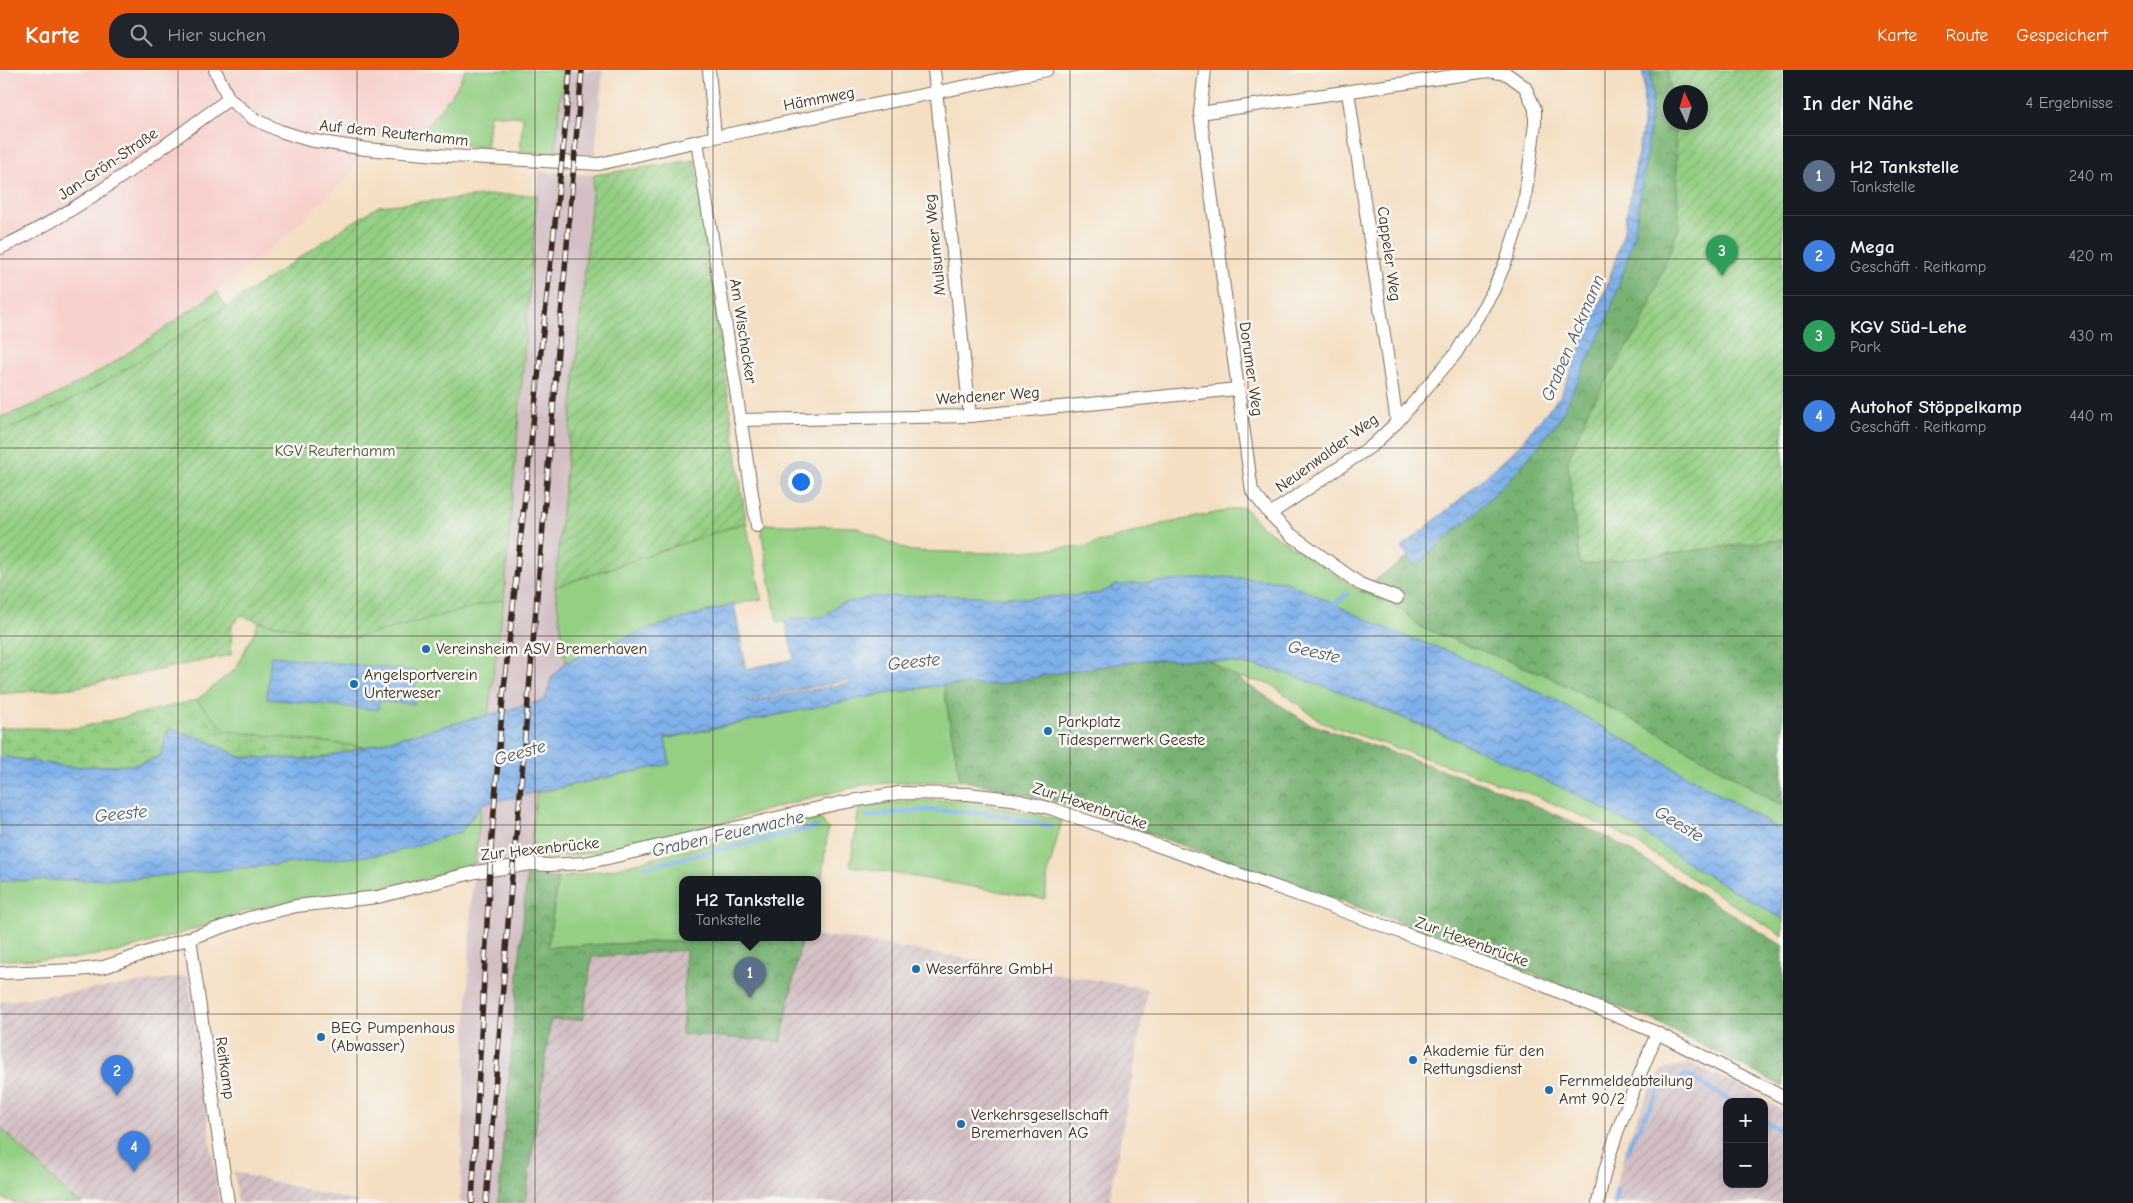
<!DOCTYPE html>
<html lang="de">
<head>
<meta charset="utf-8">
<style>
	:root { --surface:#171b24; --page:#20242c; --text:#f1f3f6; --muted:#9ea1a6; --line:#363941; --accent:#ea580c }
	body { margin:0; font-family:"Comic Neue",sans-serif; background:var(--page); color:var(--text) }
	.controls { position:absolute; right:15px; bottom:15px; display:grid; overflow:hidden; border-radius:10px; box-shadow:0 2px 8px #0003 }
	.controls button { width:45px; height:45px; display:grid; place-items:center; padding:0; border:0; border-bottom:1px solid var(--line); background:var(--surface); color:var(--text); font:25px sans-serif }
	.compass { position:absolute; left:1663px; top:15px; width:45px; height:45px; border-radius:50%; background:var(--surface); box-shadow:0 2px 8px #0003; rotate:356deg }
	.you { position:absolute; left:800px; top:411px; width:18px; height:18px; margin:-12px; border:4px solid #fff; border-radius:50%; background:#1a73e8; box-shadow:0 0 0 8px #1a73e833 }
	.badge { display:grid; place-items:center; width:32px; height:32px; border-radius:50%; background:var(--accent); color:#fff; font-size:16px; font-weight:700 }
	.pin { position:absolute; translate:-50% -41px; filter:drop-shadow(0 1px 2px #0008) }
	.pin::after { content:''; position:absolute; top:26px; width:18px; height:15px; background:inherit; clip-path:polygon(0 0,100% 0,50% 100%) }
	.popup { position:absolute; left:679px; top:806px; width:142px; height:65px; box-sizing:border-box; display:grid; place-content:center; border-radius:10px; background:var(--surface); filter:drop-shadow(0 1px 4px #0005); font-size:16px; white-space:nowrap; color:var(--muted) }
	.popup b { font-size:19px; color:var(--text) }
	.popup::after { content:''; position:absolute; left:50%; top:100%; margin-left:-10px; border:10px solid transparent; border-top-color:var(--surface) }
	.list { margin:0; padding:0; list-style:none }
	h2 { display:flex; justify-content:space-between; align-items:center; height:65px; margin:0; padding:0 20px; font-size:21px }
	h2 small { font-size:16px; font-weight:400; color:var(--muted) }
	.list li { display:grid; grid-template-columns:32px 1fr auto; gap:15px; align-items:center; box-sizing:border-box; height:80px; padding:0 20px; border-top:1px solid var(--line) }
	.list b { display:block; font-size:19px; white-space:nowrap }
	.list p { margin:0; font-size:16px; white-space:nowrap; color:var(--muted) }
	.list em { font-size:16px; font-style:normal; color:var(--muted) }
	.icon { flex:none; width:28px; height:28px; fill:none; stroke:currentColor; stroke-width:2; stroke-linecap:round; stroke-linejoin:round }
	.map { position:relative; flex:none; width:1783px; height:1133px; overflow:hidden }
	header { display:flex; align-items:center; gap:30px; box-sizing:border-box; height:70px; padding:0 25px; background:var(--accent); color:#fff }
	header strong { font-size:24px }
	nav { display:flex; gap:28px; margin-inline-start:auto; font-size:18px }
	.search { width:350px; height:45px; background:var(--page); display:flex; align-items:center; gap:12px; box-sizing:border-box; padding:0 18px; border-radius:20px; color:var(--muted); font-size:19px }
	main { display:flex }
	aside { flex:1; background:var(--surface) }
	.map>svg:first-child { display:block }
</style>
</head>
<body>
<header>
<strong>Karte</strong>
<div class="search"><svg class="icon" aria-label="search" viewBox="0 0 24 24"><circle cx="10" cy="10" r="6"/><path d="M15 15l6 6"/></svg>Hier suchen</div>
<nav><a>Karte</a><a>Route</a><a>Gespeichert</a></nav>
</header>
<main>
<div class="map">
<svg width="1783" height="1133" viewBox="0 0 1783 1133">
	<defs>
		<pattern id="industrial-furrows" width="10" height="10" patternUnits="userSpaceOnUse" patternTransform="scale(1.25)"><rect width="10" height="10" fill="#d2bec3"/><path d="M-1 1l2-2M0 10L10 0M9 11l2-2" fill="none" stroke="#b5a3a7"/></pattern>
		<pattern id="forest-crowns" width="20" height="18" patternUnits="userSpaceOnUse" patternTransform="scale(1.25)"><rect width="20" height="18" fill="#77b272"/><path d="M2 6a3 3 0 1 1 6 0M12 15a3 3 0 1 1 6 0" fill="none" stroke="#63915d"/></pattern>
		<pattern id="wetland-marsh" width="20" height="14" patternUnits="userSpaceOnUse" patternTransform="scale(1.25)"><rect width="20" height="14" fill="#94cf84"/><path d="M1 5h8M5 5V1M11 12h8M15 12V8" fill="none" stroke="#80b272"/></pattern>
		<pattern id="garden-furrows" width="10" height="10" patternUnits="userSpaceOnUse" patternTransform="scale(1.25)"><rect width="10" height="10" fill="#94cf84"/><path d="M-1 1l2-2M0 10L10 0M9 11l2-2" fill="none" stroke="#80b272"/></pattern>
		<pattern id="water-waves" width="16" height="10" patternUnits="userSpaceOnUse" patternTransform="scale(1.25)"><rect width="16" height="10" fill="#7eb0ea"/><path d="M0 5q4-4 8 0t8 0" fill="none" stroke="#688fbd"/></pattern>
	</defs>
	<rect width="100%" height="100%" fill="#f6f6f2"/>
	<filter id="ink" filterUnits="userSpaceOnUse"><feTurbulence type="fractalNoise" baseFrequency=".02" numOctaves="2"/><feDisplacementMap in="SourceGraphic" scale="10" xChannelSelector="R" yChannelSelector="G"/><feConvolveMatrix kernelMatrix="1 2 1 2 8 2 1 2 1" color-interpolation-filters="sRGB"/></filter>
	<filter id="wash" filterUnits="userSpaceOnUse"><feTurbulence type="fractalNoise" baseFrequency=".0096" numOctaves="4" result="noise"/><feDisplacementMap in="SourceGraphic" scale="20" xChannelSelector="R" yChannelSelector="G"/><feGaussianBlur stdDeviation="1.12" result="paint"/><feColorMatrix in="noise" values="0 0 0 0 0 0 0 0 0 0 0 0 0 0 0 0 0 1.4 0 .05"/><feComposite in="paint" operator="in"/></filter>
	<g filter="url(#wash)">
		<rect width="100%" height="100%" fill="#f4dfc3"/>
		<path fill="#f7d0cc" d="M 0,0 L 465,0 L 456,19 L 419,66 L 367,63 L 349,105 L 289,163 L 217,222 L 92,306 L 53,327 L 0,347 Z"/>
		<g fill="url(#industrial-furrows)" fill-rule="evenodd">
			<path d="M 802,867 L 837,867 L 1148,919 L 1109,1133 L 525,1133 L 551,950 L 583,949 L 592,887 L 686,880 L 682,964 L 781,972 Z"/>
			<path d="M 188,906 L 219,1133 L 82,1133 L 71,1127 L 0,1057 L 0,932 Z"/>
			<path d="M 1689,993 L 1743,1017 L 1783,1041 L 1783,1133 L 1611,1133 L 1628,1069 L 1650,1020 L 1662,1000 ZM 1727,1032 L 1764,1032 L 1764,1114 L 1727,1114 Z"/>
			<path d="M 234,1102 L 363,1133 L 238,1133 Z"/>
		</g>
		<g fill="#d2bec3">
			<path d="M 563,0 L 603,0 L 595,84 L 555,84 Z"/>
			<path d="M 538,101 L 594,105 L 555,517 L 566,592 L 552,607 L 545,629 L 488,645 L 504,529 Z"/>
			<path d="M 536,723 L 527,805 L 498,1133 L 460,1133 L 472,821 L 482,734 Z"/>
		</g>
		<g fill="#94cf84" stroke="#687c51">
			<path d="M 465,0 L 563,0 L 555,84 L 520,81 L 523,47 L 490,44 L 486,79 L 419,66 L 456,19 Z"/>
			<path d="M 217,222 L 226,237 C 153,281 81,333 0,362 L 0,347 C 80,323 148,268 217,222 Z"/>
			<path d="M 1244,437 L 1261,456 L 1360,521 L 1401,539 L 1420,557 L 1543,604 L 1661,664 L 1783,736 L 1783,761 L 1554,629 L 1453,583 L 1394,562 L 1117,515 L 1098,524 L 1034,528 L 936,525 L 839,534 L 824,546 L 777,552 L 760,454 L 855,457 L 910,481 L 994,483 L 1087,476 L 1163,454 Z"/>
			<path d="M 746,452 L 762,529 C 694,541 630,566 566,592 L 555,517 Z"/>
			<path d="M 504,529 L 488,645 L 365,677 L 225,661 L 197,630 L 236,598 L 259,552 L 355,567 Z"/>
			<path d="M 1207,589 L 1272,599 L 1341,622 L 1515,695 L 1584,728 L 1632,755 L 1783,849 L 1783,866 L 1622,764 L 1536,726 L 1323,653 L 1271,614 L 1236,607 Z"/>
			<path d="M 943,615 L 960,710 L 869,714 L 812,727 L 731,750 L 605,781 L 529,790 L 536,723 L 670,694 L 665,669 L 842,631 Z"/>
			<path d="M 966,730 L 1062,750 L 1048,803 L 1045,829 L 850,796 L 859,738 L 908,731 Z"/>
			<path d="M 482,734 L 474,794 L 406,814 L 299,830 L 246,841 L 186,862 L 117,882 L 69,889 L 0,890 L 0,811 L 129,809 L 461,762 Z"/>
			<path d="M 808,748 L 821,749 L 828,759 L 818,838 L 818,809 L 682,809 L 682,867 L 760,867 L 548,877 L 558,808 L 613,799 Z"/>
			<path d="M 0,1057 L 71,1127 L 82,1133 L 15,1133 L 0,1127 Z"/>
		</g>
		<g fill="url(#forest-crowns)" stroke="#596e48">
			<path d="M 1650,0 L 1668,0 L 1671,22 L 1670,52 L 1675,53 L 1679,157 L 1642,254 L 1589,339 L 1568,391 L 1580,495 L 1783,469 L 1783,736 L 1661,664 L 1543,604 L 1420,557 L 1401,539 L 1360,521 L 1408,487 L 1415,496 L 1476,442 L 1520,398 L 1559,350 L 1635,160 L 1649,65 L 1652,24 Z"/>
			<path d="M 1207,589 L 1308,653 L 1497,719 L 1610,768 L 1783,876 L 1783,1017 L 1657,952 L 1397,851 L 1059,732 L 960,710 L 943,615 L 1000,614 L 1064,602 L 1146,590 Z"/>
			<path d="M 527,805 L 558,808 L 548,877 L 760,867 L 802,867 L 781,972 L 682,964 L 686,880 L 592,887 L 583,949 L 551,950 L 525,1133 L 498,1133 Z"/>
		</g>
		<path fill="url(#wetland-marsh)" stroke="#687c51" d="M 197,630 L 225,661 L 365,677 L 318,689 L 240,687 L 201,668 L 168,659 L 160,687 L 134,695 L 70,697 L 0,686 L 0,658 L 78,658 Z"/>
		<g fill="url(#garden-furrows)" stroke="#687c51">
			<path d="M 1668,0 L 1783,0 L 1783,469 L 1580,495 L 1568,391 L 1589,339 L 1642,254 L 1679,158 L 1675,53 L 1700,52 L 1700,22 L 1671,22 Z"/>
			<path d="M 695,90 L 746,452 L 555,517 L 594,105 Z"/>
			<path d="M 492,125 L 537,125 L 504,529 L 355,568 L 259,552 L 241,545 L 232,555 L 231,585 L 72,618 L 0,624 L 0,362 L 25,353 L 96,317 L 226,237 L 348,155 L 379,136 Z"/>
		</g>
		<g fill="url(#water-waves)" stroke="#5c6d84" fill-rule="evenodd">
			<path d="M 1642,0 L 1650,0 L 1652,24 L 1649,65 L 1635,160 L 1628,187 L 1606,253 L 1559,350 L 1520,398 L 1476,442 L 1415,496 L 1401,478 L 1459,430 L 1514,381 L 1560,326 L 1607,216 L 1623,165 L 1643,56 L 1644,10 Z"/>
			<path d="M 1224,507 L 1285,511 L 1394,562 L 1453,583 L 1554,629 L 1783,761 L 1783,849 L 1700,801 L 1632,755 L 1584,728 L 1441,663 L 1341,622 L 1272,599 L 1207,589 L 1146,590 L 1064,602 L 1000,614 L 943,615 L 886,623 L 665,668 L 670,694 L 482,734 L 461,762 L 389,784 L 129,809 L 0,811 L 0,686 L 70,697 L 134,695 L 160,687 L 169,659 L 201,668 L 240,687 L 318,689 L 545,630 L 552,607 L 566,592 L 647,559 L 734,534 L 746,599 L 794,589 L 785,550 L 824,546 L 839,534 L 872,527 L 936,525 L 1034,528 L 1098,524 L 1117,515 ZM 848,610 L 848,613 L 748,632 L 748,630 Z"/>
			<path d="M 271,586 L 417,601 L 414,634 L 379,631 L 378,640 L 267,629 Z"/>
		</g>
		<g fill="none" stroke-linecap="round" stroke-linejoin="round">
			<g stroke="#7eb0ea" stroke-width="4.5">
				<path d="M 1330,537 L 1347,524"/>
				<path d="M 867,746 L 927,740 L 985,743 L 1051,756"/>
				<path d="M 646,797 L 817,757"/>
				<path d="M 1764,1051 L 1783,1061"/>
				<path d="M 1627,1083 L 1630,1073 L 1661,1018 L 1687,1005 L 1732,1032"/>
				<path d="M 1615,1133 L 1617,1119"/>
			</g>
		</g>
	</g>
	<g filter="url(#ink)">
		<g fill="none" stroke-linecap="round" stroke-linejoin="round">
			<g stroke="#7c6958" stroke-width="14">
				<g id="street">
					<path d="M 215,0 L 229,29 L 254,49 L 280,61 L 309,70 L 366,79 L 450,86 L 599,94 L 715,67 L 1047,0"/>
					<path d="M 709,0 L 715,67"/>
					<path d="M 934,0 L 970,346"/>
					<path d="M 1205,0 L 1200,43 L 1252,421 L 1270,444 L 1290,464 L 1360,514 L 1397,528"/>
					<path d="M 1348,22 L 1397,352"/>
					<path d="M 1200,43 L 1488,1 L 1507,4 L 1525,17 L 1535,39 L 1535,54 L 1524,135 L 1508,186 L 1493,221 L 1456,283 L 1397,352 L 1373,375 L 1270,444"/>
					<path d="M 697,71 L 757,456"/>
					<path d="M 0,178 C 83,140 155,82 229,29"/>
					<path d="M 740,350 L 970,346 L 1237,319"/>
					<path d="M 190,868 L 228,1133"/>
					<path d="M 0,903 L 78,900 L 104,897 L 249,848 L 296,836 L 378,827 L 476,802 L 531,794 L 549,795 L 584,793 L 608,788 L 840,733 L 899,723 L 968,724 L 1012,729 L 1053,739 L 1313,830 L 1531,910 L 1657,963 L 1783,1027"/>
					<path d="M 1598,1133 C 1608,1074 1635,1018 1657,963"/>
				</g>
			</g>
			<use href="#street" stroke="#fff" stroke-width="12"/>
			<g stroke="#3b2a1e" stroke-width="5.5">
				<g id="rail">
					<path d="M 472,1133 L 491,779 L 503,628 L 564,71 L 570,0"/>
					<path d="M 486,1133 L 511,816 L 519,737 L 582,0"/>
				</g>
			</g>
			<use href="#rail" stroke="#f6f6f2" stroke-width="4" stroke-dasharray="11" stroke-linecap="butt"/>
		</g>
	</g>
	<path fill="none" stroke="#3b2a1e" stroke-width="1" stroke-opacity="0.55" d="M 178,0 L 178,1133M 357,0 L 357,1133M 535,0 L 535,1133M 713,0 L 713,1133M 892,0 L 892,1133M 1070,0 L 1070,1133M 1248,0 L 1248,1133M 1426,0 L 1426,1133M 1605,0 L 1605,1133M 0,189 L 1783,189M 0,378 L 1783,378M 0,566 L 1783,566M 0,755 L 1783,755M 0,944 L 1783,944"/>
	<g fill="#1f6fb2" stroke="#f6f6f2" stroke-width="2">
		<circle cx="426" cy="579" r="5"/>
		<circle cx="354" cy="614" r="5"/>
		<circle cx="1048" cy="661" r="5"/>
		<circle cx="916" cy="899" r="5"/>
		<circle cx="321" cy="967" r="5"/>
		<circle cx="1413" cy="990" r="5"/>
		<circle cx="1549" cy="1020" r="5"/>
		<circle cx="961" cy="1054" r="5"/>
	</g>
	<g text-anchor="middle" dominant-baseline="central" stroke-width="5" stroke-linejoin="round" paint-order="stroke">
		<g font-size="16" fill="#3b2a1e" stroke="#f6f6f2">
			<text transform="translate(819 29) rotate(-11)">Hämmweg</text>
			<text transform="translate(394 63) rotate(6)">Auf dem Reuterhamm</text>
			<text transform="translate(108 94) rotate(-34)">Jan-Grön-Straße</text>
			<text transform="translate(935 175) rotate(-96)">Mulsumer Weg</text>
			<text transform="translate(1389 184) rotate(82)">Cappeler Weg</text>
			<text transform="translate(743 261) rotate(81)">Am Wischacker</text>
			<text transform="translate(1251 299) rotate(82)">Dorumer Weg</text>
			<text transform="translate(988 326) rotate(-4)">Wehdener Weg</text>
			<text transform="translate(1327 383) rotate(-36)">Neuenwalder Weg</text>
			<text transform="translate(1090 736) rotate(18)">Zur Hexenbrücke</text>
			<text transform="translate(540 779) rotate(-6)">Zur Hexenbrücke</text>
			<text transform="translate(1472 872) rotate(20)">Zur Hexenbrücke</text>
			<text transform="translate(225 998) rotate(82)">Reitkamp</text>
		</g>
		<g font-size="16" fill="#515338" stroke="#f6f6f2">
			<text x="335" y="381">KGV Reuterhamm</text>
		</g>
		<g font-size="16" fill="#3b2a1e" stroke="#f6f6f2" text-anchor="start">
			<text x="436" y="579">Vereinsheim ASV Bremerhaven</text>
			<text x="364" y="605">Angelsportverein<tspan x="364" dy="18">Unterweser</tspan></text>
			<text x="1058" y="652">Parkplatz<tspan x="1058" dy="18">Tidesperrwerk Geeste</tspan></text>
			<text x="926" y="899">Weserfähre GmbH</text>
			<text x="331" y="958">BEG Pumpenhaus<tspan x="331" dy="18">(Abwasser)</tspan></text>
			<text x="1423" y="981">Akademie für den<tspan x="1423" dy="18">Rettungsdienst</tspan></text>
			<text x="1559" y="1011">Fernmeldeabteilung<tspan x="1559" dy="18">Amt 90/2</tspan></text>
			<text x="971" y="1045">Verkehrsgesellschaft<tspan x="971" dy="18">Bremerhaven AG</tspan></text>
		</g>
		<g font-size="18" font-style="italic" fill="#525965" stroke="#f6f6f2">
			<text transform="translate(1573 268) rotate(-67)">Graben Ackmann</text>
			<text transform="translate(1314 582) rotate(13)">Geeste</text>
			<text transform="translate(914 592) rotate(-6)">Geeste</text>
			<text transform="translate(520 683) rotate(-16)">Geeste</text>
			<text transform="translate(121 744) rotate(-6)">Geeste</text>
			<text transform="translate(1679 754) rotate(31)">Geeste</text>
			<text transform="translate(728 764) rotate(-13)">Graben Feuerwache</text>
		</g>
	</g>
</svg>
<div class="controls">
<button>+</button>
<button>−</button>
</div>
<svg class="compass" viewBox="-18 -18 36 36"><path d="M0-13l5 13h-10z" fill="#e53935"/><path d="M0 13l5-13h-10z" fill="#9ea1a6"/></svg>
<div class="you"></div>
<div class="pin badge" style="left:750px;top:928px;background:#5c6f8a">1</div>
<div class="popup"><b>H2 Tankstelle</b>Tankstelle</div>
<div class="pin badge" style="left:117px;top:1026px;background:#3f7fe0">2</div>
<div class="pin badge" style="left:1722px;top:206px;background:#2e9e5b">3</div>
<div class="pin badge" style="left:134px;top:1102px;background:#3f7fe0">4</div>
</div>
<aside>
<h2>In der Nähe<small>4 Ergebnisse</small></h2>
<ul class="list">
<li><span class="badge" style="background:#5c6f8a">1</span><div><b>H2 Tankstelle</b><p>Tankstelle</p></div><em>240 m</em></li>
<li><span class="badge" style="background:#3f7fe0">2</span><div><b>Mega</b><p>Geschäft · Reitkamp</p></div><em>420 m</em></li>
<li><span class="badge" style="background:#2e9e5b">3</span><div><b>KGV Süd-Lehe</b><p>Park</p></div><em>430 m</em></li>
<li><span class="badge" style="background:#3f7fe0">4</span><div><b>Autohof Stöppelkamp</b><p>Geschäft · Reitkamp</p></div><em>440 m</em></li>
</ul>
</aside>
</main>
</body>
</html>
